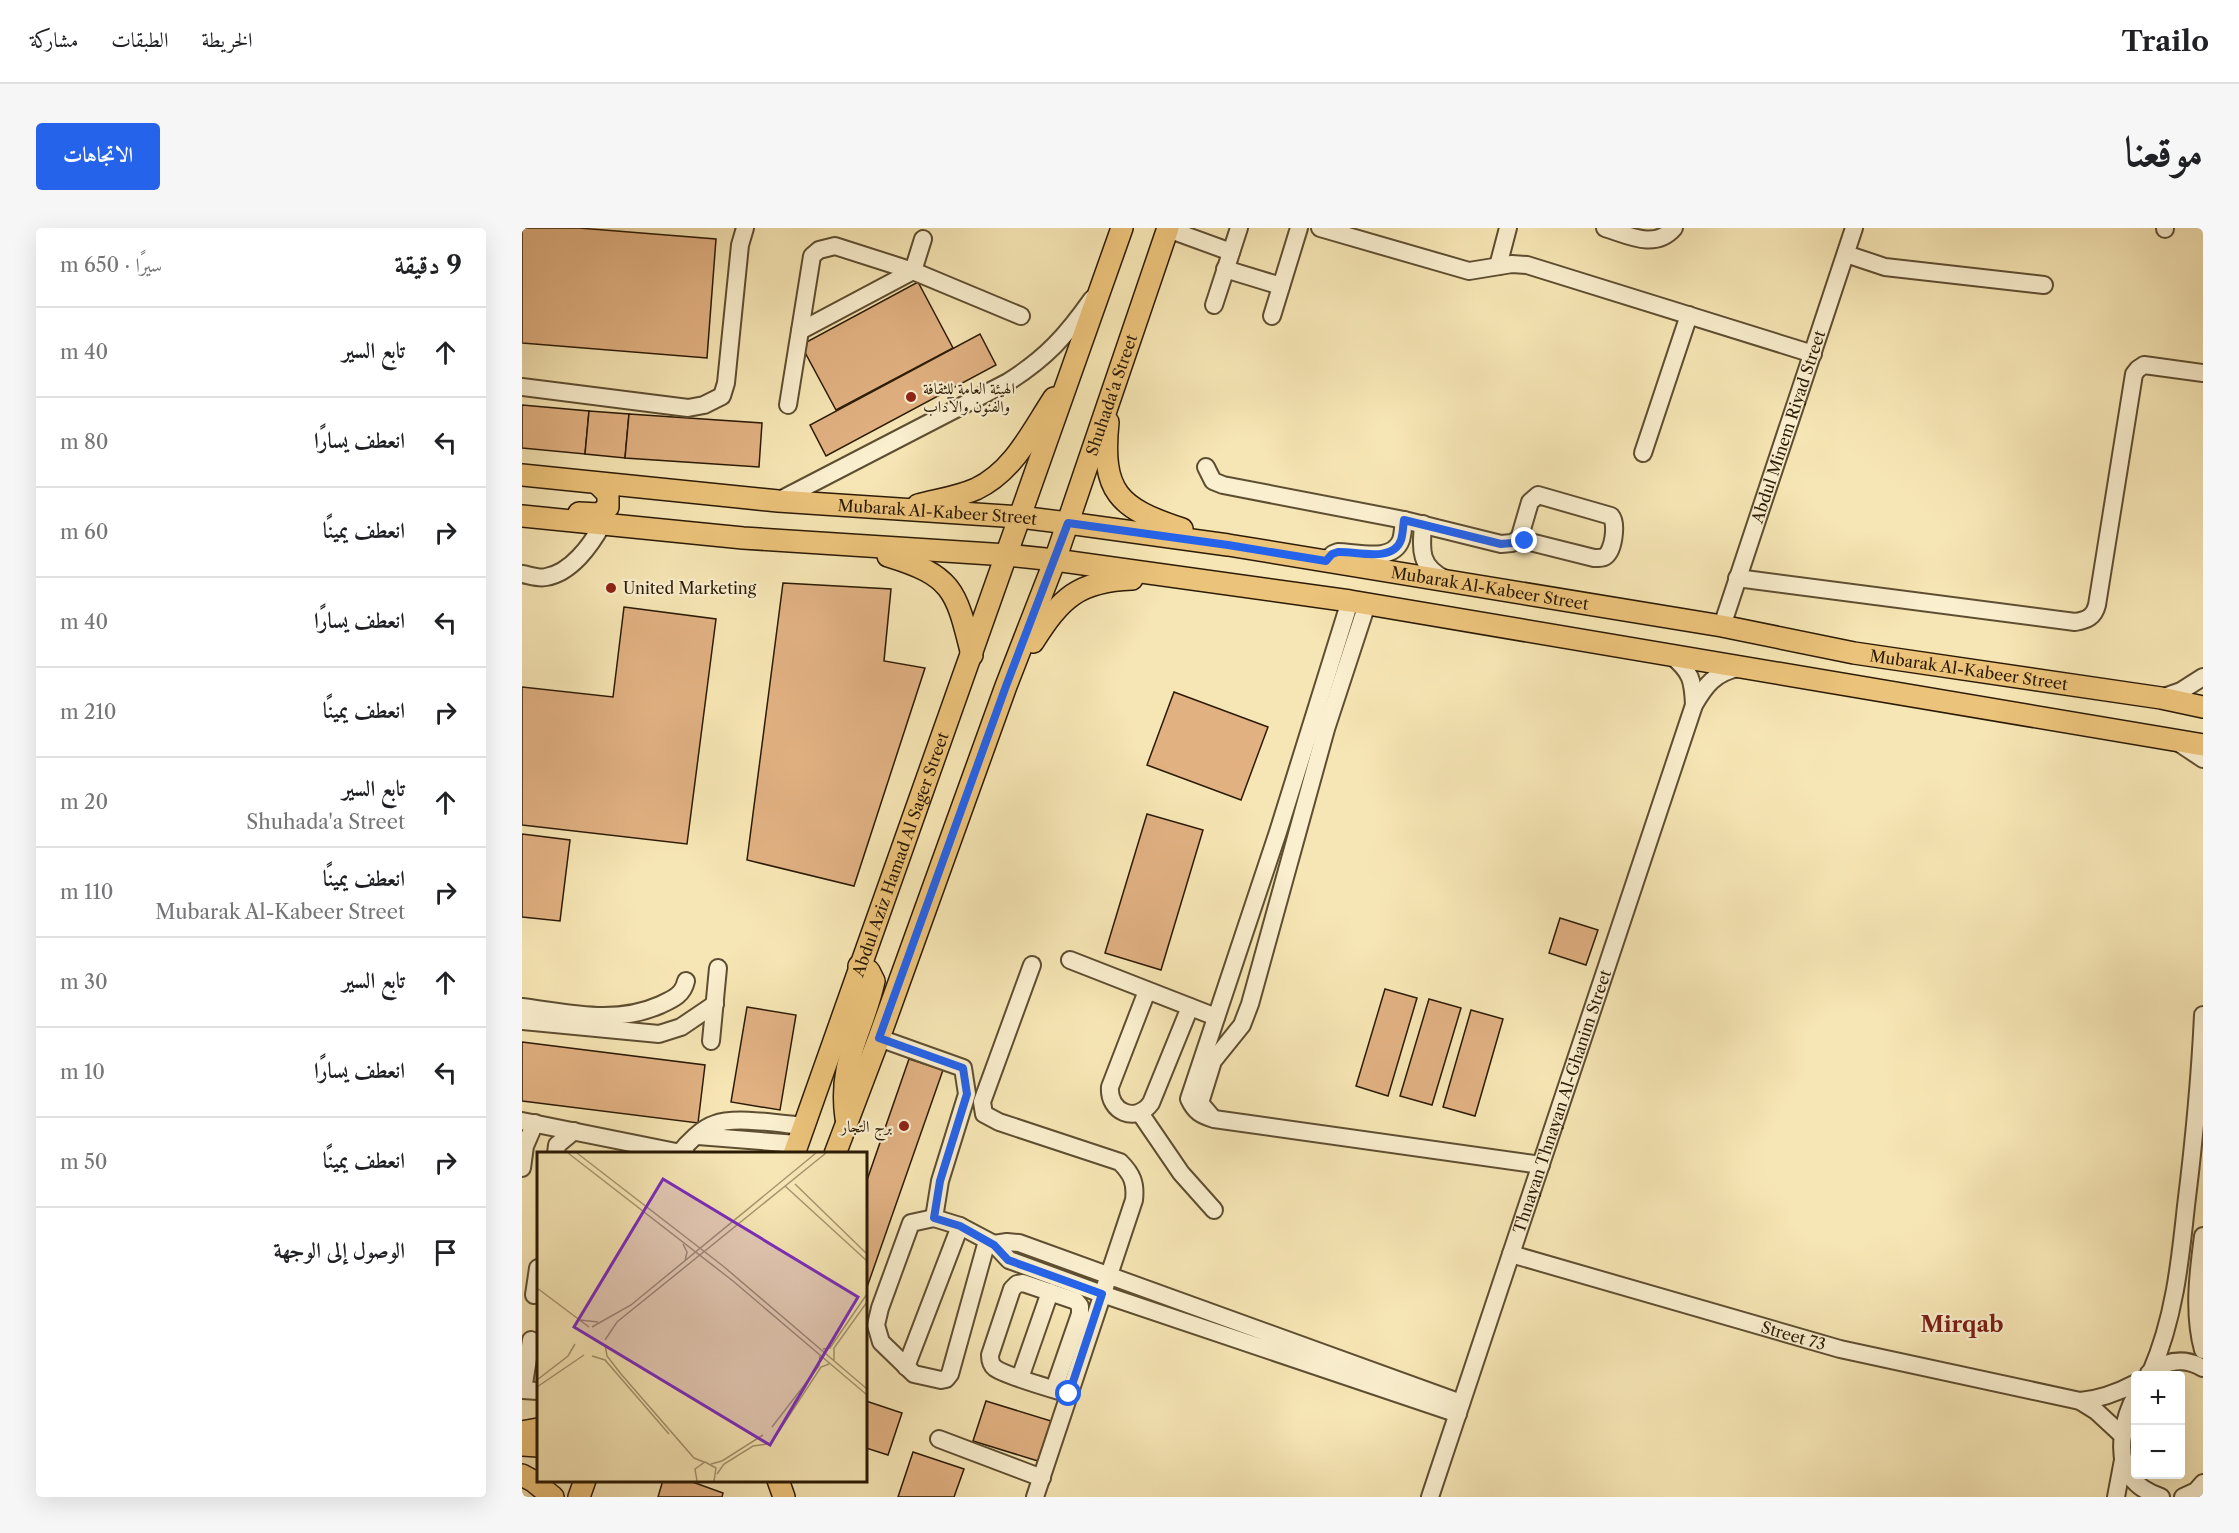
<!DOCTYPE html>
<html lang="ar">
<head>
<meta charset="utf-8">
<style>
	:root { --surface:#fff; --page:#f6f6f6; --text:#202124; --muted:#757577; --line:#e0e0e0; --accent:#2563eb }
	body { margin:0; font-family:"Libre Caslon Text",Amiri,serif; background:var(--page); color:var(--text); direction:rtl }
	.controls { position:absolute; right:18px; bottom:18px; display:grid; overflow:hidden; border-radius:6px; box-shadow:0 6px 24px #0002 }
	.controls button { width:54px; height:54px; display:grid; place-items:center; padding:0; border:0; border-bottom:2px solid var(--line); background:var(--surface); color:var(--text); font:30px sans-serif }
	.stop { position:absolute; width:18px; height:18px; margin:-14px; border:4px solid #2563eb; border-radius:50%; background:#fff }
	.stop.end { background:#2563eb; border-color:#fff; box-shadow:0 2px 6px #0008 }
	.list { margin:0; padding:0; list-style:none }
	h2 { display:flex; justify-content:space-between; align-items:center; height:78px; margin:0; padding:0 24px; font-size:26px }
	h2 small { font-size:20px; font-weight:400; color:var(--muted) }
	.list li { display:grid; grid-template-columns:39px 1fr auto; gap:18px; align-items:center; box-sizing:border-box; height:90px; padding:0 24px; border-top:2px solid var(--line) }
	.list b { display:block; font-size:22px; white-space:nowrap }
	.list p { margin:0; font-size:20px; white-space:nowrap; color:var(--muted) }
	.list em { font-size:20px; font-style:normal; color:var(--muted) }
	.icon { flex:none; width:33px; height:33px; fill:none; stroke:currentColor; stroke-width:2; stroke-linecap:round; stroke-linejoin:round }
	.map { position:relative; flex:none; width:1681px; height:1269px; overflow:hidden; direction:ltr; border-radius:6px }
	header { display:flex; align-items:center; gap:36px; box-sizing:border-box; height:84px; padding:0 30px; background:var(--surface); border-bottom:2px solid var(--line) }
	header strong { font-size:28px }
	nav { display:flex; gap:33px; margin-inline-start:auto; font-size:21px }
	.intro { display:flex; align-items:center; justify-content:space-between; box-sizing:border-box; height:144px; padding:0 36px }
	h1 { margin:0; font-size:42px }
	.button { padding:15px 27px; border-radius:6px; background:var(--accent); color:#fff; font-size:21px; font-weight:700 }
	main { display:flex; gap:36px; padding:0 36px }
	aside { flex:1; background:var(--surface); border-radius:6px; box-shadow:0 6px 24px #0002 }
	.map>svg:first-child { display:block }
</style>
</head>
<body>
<header>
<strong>Trailo</strong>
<nav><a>الخريطة</a><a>الطبقات</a><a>مشاركة</a></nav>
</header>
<div class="intro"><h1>موقعنا</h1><a class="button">الاتجاهات</a></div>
<main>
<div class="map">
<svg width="1681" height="1269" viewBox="0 0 1681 1269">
	<rect width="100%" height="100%" fill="#f7e6b5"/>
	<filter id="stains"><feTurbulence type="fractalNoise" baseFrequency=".00333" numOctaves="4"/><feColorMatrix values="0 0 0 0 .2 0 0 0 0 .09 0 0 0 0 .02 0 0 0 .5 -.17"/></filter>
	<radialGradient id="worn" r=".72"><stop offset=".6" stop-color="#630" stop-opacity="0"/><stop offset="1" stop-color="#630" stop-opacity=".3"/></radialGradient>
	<g fill="#e1b182" stroke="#2b1b05" stroke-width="1.5">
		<path d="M 0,0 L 57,0 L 194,11 L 185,130 L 0,115 Z"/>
		<path d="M 396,54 L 431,120 L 314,182 L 279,117 Z"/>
		<path d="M 458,106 L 474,137 L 304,228 L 288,197 Z"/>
		<path d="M 0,177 L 67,183 L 63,226 L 0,220 Z"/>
		<path d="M 67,183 L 107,186 L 103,230 L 63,226 Z"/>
		<path d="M 107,186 L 240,195 L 237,239 L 103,230 Z"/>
		<path d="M 261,355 L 369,361 L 362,433 L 403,440 L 332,658 L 225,632 Z"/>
		<path d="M 102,379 L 194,391 L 165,616 L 0,597 L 0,459 L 91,469 Z"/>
		<path d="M 652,464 L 746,499 L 719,572 L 625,537 Z"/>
		<path d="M 625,586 L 681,602 L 639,742 L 583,725 Z"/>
		<path d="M 0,606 L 48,612 L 38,693 L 0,689 Z"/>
		<path d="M 1038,690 L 1076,702 L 1064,737 L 1027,725 Z"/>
		<path d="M 863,761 L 895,770 L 866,868 L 834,858 Z"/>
		<path d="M 907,771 L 939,780 L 910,877 L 878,868 Z"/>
		<path d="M 225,779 L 274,787 L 258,882 L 209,874 Z"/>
		<path d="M 949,782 L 981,791 L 953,888 L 921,879 Z"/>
		<path d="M 0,814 L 183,837 L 176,895 L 0,873 Z"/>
		<path d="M 387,831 L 421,842 L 344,1062 L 344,955 Z"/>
		<path d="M 344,1173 L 380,1185 L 366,1227 L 344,1220 Z"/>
		<path d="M 464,1173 L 529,1193 L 516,1233 L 451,1213 Z"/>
		<path d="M 391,1224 L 442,1241 L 432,1269 L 376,1269 Z"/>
		<path d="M 141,1252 L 165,1252 L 201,1265 L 200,1269 L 136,1269 Z"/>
	</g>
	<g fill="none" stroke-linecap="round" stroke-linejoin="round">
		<g stroke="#5e4e31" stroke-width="20">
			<g id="minor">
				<path d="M 798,0 L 947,43 L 990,36 L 1005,37 L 1291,126"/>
				<path d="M 1083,0 C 1106,7 1133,22 1152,0"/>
				<path d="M 646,1 L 709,24"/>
				<path d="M 1643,1 L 1643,0"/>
				<path d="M 1324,26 L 1363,39 L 1522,57"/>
				<path d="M 976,38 L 986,0"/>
				<path d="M 703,41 L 759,58"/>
				<path d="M 692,77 L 717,0"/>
				<path d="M 750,88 L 777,0"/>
				<path d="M 278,103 L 391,43 L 401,11"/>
				<path d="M 0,159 L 166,180 L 182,177 L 200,168 L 204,155 L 218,17 L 223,0"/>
				<path d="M 266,177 L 290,28 L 297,22 L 313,18 L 391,43 L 499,88"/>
				<path d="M 1121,225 L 1167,87"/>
				<path d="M 684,239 L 691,253 L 701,257 L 882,292 L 979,316 L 990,315 L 998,310"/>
				<path d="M 1016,267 L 1089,288 C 1095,295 1092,324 1082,329 C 1080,330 1075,330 1072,330 L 1000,312 L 998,308 L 1008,274 Z"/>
				<path d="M 256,273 L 486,154 C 524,130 544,108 570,71"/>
				<path d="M 901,296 C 899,322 897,338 923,351"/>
				<path d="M 804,333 L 811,326 L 816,324 C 834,324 871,335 879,312 C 881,306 881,298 882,292"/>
				<path d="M 0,346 C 7,347 17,351 24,349 C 49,345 69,317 80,297"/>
				<path d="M 1215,350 L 1553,394 C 1565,392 1572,389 1575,377 L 1612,146 L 1616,141 L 1622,137 L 1681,145"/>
				<path d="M 828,373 L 756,604 L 667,871 C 673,884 679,887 692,891 L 1019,937"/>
				<path id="s1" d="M 1200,398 L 1332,0"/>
				<path d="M 1150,428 C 1169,444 1171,452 1172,477"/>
				<path d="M 1639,470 L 1659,463 L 1681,449"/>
				<path d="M 1657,515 L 1681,531"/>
				<path d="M 548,732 L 694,789"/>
				<path d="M 510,737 L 460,874 L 462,886 L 477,894 L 598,934 C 610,946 614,955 612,972 L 513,1269"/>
				<path d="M 625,763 L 588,859 C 586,884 614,896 629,875 L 668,779"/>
				<path d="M 0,779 C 47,785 93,797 138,777 C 151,771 161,767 164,753"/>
				<path d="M 0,793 L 137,806 L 159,799 L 193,776"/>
				<path d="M 357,810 L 441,840 L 445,866 L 418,953 L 412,990"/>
				<path d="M 189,813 L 196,740"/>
				<path d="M 618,885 L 659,945 L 692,982"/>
				<path d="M 689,888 L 678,875 L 691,833 L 720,797 L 728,776 L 804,501 L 845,376"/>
				<path d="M 0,893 L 164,926"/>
				<path d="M 176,908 L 275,916"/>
				<path d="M 34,926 L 35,917 L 52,903"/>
				<path d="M 157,926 C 165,915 180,900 193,896 C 213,888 259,896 282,898"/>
				<path d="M 0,940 L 3,918 L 13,895"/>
				<path d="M 1681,1008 C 1676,1046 1671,1085 1681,1122"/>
				<path d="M 465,1013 L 428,1146 L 424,1151 L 419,1152 L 392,1146 L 359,1114 L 354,1097 L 358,1080 L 389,995 L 412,990 L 438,998 L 472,1016"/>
				<path id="s2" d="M 989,1026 L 1318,1121 L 1558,1173 L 1574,1183 L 1601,1208"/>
				<path d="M 12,1067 L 16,1040"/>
				<path d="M 9,1112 L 1,1162 L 16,1163"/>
				<path d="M 384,1139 L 438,998"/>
				<path d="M 1629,1144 C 1652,1091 1658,1035 1664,978 C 1672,914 1678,851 1681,787"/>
				<path d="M 1627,1145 C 1645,1132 1662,1129 1681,1140"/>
				<path d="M 498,1150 L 528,1064"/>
				<path d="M 532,1161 L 558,1086 L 558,1078 L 554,1073 L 501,1055 L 495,1056 L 490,1061 L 468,1127 C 468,1132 469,1137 473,1140 C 481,1147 534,1162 547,1166"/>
				<path d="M 1614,1167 C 1602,1188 1593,1227 1608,1248 C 1615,1258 1627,1265 1639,1269"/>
				<path d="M 1558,1173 C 1579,1171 1595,1165 1614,1155"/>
				<path d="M 936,1186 L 580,1066 L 487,1032 L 472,1016 L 485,1014 L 497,1015 L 939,1175"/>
				<path d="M 417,1211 L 520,1250"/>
				<path id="s3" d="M 908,1269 L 1172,477 C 1183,458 1193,444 1217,440"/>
				<path d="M 1594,1269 L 1601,1232"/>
				<path d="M 1661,1269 L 1674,1263 L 1681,1255"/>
			</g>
		</g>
		<g stroke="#2b1b05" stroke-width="24">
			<g id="major">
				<path d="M 586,194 C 579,264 596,280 660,301"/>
				<path id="s4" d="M 0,247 L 256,273 L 498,289 L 546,295 L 706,317 L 1200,398 L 1332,425 L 1639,470 L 1681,479"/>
				<path d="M 396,277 C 415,272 436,269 454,261 C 492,243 510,203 532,170"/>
				<path d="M 57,285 L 77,286 L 86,279 L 86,266 L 75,255"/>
				<path d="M 0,288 L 221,310 L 485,327 L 533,332 L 828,373 L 1681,517"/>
				<path d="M 366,328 C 432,348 434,363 450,427"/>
				<path d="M 511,414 C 539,370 556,353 610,351"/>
				<path d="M 324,890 C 316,833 341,804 352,753 L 347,743 L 337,738"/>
				<path id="s5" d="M 272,926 L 600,0"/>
				<path id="s6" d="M 313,926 L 357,810 L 484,458 L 533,332 L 646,0"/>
				<path d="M 0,1204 L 16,1201"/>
				<path d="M 0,1217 L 16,1218"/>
				<path d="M 0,1247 L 11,1253 L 31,1269"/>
				<path d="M 256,1252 L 262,1269"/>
				<path d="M 57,1269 L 63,1252"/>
			</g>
		</g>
		<use href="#minor" stroke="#faefcf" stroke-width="16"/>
		<use href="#major" stroke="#ecc37a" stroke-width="21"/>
	</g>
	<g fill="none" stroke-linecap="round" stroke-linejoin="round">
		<path stroke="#2563eb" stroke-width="8" d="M 547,1166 L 580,1066 L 486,1032 L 472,1017 L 438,998 L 412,990 L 418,953 L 445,866 L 441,840 L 357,810 L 484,458 L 546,295 L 706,317 L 804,333 L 810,326 L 816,324 C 834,323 871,335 879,312 C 881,306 881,298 882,292 L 979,316 L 990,315 L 998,310 L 1003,313"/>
	</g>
	<g fill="#8f2418" stroke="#faefcf" stroke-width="2">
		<circle cx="389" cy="169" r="6"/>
		<circle cx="89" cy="360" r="6"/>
		<circle cx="382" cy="898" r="6"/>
	</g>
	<g text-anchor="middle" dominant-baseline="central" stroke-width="4.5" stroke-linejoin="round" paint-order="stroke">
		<g font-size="16" fill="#2b1b05" stroke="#faefcf" text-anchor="start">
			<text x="401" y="160">الهيئة العامة للثقافة<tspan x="401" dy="18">والفنون والآداب</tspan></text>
			<text x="101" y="360">United Marketing</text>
			<text x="370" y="898" text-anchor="end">برج التجار</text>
		</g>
		<g font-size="16" fill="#2b1b05" stroke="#faefcf">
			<text stroke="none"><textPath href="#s6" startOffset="808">Shuhada'a Street</textPath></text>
			<text stroke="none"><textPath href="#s1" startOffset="210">Abdul Minem Riyad Street</textPath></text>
			<text stroke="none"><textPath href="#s4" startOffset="417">Mubarak Al-Kabeer Street</textPath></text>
			<text stroke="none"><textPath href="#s4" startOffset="975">Mubarak Al-Kabeer Street</textPath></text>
			<text stroke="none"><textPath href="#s4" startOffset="1461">Mubarak Al-Kabeer Street</textPath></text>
			<text stroke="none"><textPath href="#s5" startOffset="318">Abdul Aziz Hamad Al Sager Street</textPath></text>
			<text stroke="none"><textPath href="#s3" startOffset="417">Thnayan Thnayan Al-Ghanim Street</textPath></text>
			<text stroke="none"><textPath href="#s2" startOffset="294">Street 73</textPath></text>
		</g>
		<g font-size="22" font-weight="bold" fill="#7a1f14" stroke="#faefcf">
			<text x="1440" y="1096">Mirqab</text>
		</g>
	</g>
	<g transform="translate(15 924)">
		<rect width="330" height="330" fill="#f7e6b5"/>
		<path fill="none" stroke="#a5956f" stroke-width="1.5" d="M 31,1 L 196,129 L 330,243M 40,1 L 186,114 L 330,237M 258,32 L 330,102M 248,34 L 330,109M 146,92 L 150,100 L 148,109M 0,136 L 52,175M 43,168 L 61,170M 55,175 L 94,153 L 279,1M 68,188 L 80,170 L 289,1M 68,192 L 70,204 L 84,222 L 157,306 L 167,310M 286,197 L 293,196 L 330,142M 55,204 L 68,208 L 132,282M 297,208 L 297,196 L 330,150M 0,228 L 31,204 L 38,192M 0,235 L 47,203M 235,275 L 282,214 L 283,204M 242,279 L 284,215 L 292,212M 174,312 L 185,309 L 226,283M 180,322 L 187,312 L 216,294 L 230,292M 160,329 L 158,317 L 168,310 L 179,316 L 177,329"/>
		<path fill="#7b2cbf" fill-opacity="0.15" stroke="#7b2cbf" stroke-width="3" d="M 126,27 L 321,145 L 233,293 L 37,175 Z"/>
		<rect width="330" height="330" fill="none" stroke="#2b1b05" stroke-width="3"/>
	</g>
	<rect width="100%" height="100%" filter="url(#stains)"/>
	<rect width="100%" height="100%" fill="url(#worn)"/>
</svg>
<div class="controls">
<button>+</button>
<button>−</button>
</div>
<div class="stop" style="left:547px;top:1166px"></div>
<div class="stop end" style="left:1003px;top:313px"></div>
</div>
<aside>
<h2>9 دقيقة<small>سيرًا · 650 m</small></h2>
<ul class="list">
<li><svg class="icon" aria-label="ahead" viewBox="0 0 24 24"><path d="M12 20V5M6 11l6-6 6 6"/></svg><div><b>تابع السير</b></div><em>40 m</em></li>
<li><svg class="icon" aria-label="left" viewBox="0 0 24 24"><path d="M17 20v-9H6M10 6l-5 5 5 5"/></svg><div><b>انعطف يسارًا</b></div><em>80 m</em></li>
<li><svg class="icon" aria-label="right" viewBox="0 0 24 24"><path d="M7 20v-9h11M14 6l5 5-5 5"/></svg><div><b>انعطف يمينًا</b></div><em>60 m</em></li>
<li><svg class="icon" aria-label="left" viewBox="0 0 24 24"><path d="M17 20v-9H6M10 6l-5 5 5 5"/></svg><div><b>انعطف يسارًا</b></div><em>40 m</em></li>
<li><svg class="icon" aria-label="right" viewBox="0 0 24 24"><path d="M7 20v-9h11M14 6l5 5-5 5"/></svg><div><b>انعطف يمينًا</b></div><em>210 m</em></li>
<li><svg class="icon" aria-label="ahead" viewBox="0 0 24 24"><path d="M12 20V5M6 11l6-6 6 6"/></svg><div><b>تابع السير</b><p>Shuhada'a Street</p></div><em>20 m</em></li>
<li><svg class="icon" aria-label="right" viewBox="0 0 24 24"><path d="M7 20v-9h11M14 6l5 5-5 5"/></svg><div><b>انعطف يمينًا</b><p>Mubarak Al-Kabeer Street</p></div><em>110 m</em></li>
<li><svg class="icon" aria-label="ahead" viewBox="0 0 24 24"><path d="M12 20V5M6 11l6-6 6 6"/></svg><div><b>تابع السير</b></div><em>30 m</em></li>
<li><svg class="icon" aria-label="left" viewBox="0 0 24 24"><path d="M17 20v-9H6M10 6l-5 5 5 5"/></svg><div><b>انعطف يسارًا</b></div><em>10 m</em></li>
<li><svg class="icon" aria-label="right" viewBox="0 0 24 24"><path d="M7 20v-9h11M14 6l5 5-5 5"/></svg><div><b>انعطف يمينًا</b></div><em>50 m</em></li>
<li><svg class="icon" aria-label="arrive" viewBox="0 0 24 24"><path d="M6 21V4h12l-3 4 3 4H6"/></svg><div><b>الوصول إلى الوجهة</b></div></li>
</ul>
</aside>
</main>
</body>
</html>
